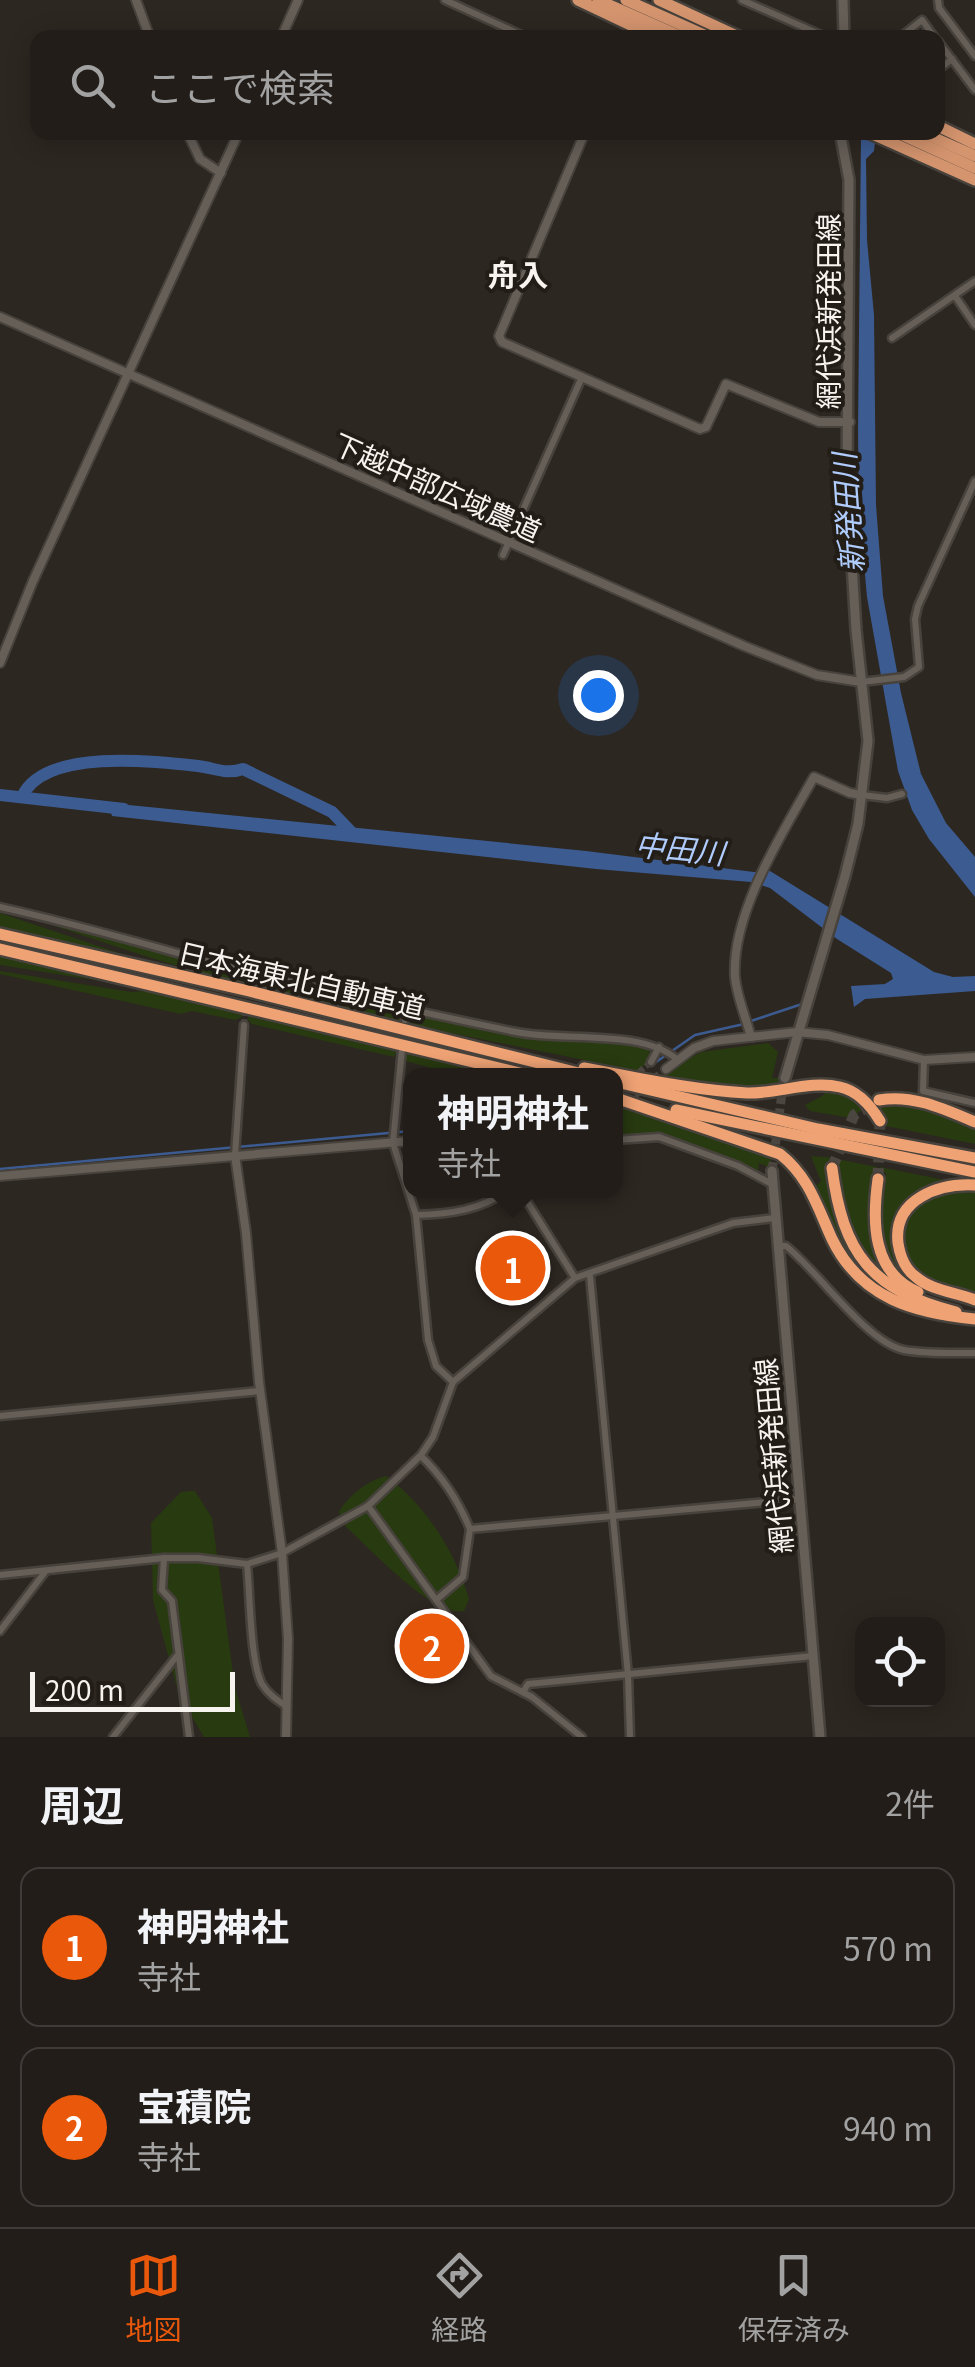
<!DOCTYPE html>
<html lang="ja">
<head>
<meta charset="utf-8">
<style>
	:root { --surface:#221d19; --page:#2a2622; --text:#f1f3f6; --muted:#a2a2a2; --line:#3f3b38; --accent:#ea580c }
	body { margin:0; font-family:Georgia,"Noto Sans JP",serif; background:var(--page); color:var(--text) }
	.controls { position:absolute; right:30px; bottom:30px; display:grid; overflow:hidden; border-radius:20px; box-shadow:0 5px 25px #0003 }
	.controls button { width:90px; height:90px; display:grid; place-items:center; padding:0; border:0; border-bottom:2px solid var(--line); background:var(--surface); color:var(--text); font:50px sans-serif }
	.scale { position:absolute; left:30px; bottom:25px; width:205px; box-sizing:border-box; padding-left:10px; border:5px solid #f7f3ef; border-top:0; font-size:28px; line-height:35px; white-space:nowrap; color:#f7f3ef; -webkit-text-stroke:8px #231d17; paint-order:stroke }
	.you { position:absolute; left:598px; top:695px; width:35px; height:35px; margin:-25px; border:8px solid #fff; border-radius:50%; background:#1a73e8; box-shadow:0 0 0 15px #1a73e833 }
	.badge { display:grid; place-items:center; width:65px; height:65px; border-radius:50%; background:var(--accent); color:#fff; font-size:32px; font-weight:700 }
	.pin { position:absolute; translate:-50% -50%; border:5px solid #fff; box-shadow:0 2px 10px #0006 }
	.popup { position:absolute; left:403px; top:1068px; width:220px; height:130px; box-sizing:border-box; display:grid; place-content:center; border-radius:20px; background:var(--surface); filter:drop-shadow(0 2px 8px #0005); font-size:32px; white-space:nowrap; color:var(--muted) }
	.popup b { font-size:38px; color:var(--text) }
	.popup::after { content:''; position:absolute; left:50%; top:100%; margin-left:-20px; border:20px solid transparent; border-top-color:var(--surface) }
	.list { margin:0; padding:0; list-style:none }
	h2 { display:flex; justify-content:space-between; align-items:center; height:130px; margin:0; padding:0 40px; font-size:42px }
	h2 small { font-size:32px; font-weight:400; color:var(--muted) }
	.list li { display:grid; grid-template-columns:65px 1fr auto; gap:30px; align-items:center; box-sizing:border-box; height:160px; margin:0 20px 20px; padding:0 20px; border:2px solid var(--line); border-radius:20px }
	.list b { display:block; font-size:38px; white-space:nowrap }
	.list p { margin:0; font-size:32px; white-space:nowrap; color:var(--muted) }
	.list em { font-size:32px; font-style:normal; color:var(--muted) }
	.icon { flex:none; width:55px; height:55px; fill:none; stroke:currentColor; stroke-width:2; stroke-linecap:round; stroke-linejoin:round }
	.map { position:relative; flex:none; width:975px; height:1737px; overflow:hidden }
	.search { position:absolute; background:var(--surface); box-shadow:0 5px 25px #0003; left:30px; right:30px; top:30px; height:110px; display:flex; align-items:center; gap:25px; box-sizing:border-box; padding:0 35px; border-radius:20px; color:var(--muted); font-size:38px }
	.sheet { height:490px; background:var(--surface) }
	nav { display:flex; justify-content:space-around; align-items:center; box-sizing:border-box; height:140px; border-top:2px solid var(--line); background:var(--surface); font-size:28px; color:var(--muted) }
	nav a { display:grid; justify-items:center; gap:5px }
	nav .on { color:var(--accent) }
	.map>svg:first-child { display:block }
</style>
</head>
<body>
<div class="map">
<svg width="975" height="1737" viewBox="0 0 975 1737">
	<rect width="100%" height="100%" fill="#2d2721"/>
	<g fill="#283a10">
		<path d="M 0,908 L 242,972 L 245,984 C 163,965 82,934 0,908 Z"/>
		<path d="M 0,913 L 137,959 L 0,927 Z"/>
		<path d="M 0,953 L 132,986 L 0,965 Z"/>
		<path d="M 0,971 L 131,992 L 145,991 L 243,1010 L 242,1017 L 235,1020 L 192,1011 L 181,1014 L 0,974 Z"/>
		<path d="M 256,977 L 398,1009 L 401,1022 L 250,986 Z"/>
		<path d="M 248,1011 L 399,1047 L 394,1057 L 252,1024 L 248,1020 Z"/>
		<path d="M 412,1013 L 531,1037 L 642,1045 L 647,1047 C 654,1057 646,1064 638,1071 L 407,1024 L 407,1016 Z"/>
		<path d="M 768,1043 L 778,1052 L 772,1078 L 784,1078 L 783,1083 L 737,1087 L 661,1075 L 701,1052 Z"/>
		<path d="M 404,1049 L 506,1075 L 457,1075 L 406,1061 Z"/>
		<path d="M 824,1087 L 832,1087 L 867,1106 L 851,1118 L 810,1111 L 805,1105 L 824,1095 Z"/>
		<path d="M 898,1102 L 947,1112 L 975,1126 L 975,1144 L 886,1126 L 878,1105 Z"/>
		<path d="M 624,1105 L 772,1154 L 770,1168 L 759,1163 L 758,1173 L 755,1173 L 722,1157 L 664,1136 L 616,1136 L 616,1112 Z"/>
		<path d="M 811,1156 L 834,1158 C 828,1170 828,1182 831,1196 C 840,1252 875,1272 916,1306 C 849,1270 842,1256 814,1187 L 821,1181 Z"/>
		<path d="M 837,1159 L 877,1167 L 874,1245 L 921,1297 L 961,1308 L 915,1297 L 876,1269 L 848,1229 L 835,1167 Z"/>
		<path d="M 880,1167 L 950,1181 C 922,1188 874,1233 900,1264 C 909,1276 948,1291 963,1299 C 885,1282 870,1251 886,1173 L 880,1171 Z"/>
		<path d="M 958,1190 L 975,1190 L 975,1293 C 958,1289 937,1287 923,1276 C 892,1254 900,1208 935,1194 C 942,1192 951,1191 958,1190 Z"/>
		<path d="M 386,1476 C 426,1505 456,1553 469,1599 L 464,1611 C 432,1617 370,1548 346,1527 L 339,1512 C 348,1496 367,1481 386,1476 Z"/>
		<path d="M 191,1491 L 195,1491 L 212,1518 L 235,1688 L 250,1737 L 204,1737 L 179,1695 L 153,1600 L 151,1523 L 181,1492 Z"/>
	</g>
	<g fill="#3c5b91">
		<path d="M 861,135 L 875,142 L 874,151 L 866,159 L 867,240 L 874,315 L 876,505 L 883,596 L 901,693 L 921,774 L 946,823 L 975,857 L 975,897 L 929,839 L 912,810 L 898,771 L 867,597 L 859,507 L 858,431 Z"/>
		<path d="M 109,803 L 586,851 L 754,872 L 770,871 L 934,972 L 953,977 L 975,976 L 975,991 L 865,999 L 854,1007 L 851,986 L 885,984 L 893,979 L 891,973 L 837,939 L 770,888 L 751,882 L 596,869 L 112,816 Z"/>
	</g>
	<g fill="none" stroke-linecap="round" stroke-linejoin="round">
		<g stroke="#3c5b91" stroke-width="2.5">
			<path d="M 751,1021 L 805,1003"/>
			<path d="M 656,1062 L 695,1035 L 744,1024"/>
			<path d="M 0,1169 L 410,1131"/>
		</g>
		<g stroke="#3c5b91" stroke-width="12">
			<path d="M 0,795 L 124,809"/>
			<path d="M 22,797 C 43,748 155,761 198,766 C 215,768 226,775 243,769 L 332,812 L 354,835"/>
		</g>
		<g stroke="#4b4640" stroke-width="6" stroke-dasharray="6 3" stroke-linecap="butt">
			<path d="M 244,1025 L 249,972"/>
			<path d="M 632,1078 L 651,1062"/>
		</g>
		<path stroke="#4b4640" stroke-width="8" stroke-dasharray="8 4" stroke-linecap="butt" d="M 616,1110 L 666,1069"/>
		<path stroke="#4b4640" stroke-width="9" stroke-dasharray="9 4.5" stroke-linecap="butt" d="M 772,1171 L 783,1085"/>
		<g stroke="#4b4640" stroke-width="11" stroke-dasharray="11 5.5" stroke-linecap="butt">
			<path d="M 832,1168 L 854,1115 L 874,1103"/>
			<path d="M 878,1179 L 880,1121"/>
		</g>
		<g stroke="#47423c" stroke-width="11">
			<g id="minor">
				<path d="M 445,0 L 528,38"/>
				<path d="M 742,0 L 828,38"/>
				<path d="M 938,0 L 939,8 L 975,56"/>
				<path d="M 899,38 L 922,20 L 935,38"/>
				<path d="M 938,41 L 975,90"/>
				<path d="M 938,70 L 952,59"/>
				<path d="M 955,296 L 975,325"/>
				<path d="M 892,338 L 975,281"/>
				<path d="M 503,555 L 582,377"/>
				<path d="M 861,682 L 904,677 L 919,667 L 915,619 L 918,606 L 975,481"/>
				<path d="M 862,795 L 887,798 L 902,794"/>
				<path d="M 0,907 C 72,923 142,943 213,963 C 313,989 415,1011 516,1032 C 564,1042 641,1028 678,1060"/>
				<path d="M 405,1020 L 406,1009"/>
				<path d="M 402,1049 L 393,1143 L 416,1215 L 428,1340 L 436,1366 L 453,1382"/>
				<path d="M 924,1060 L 923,1091 L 975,1103"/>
				<path d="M 651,1062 L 659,1047"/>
				<path d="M 616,1140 L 659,1137 L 738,1166 L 770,1183"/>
				<path d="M 235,1155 L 244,1025"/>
				<path d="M 520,1190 L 575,1278"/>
				<path d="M 416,1215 C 451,1214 480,1210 509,1190"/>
				<path d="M 778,1246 L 786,1246 C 818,1271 866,1342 904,1350 C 926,1354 952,1353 975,1353"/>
				<path d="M 590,1276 L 628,1675 L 630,1737"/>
				<path d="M 0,1416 L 260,1391"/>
				<path d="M 421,1456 C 443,1477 458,1500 470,1529"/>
				<path d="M 368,1506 L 491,1676 L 532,1697 L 582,1737"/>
				<path d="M 164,1558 L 162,1590 L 172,1601 L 189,1737"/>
				<path d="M 247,1564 C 250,1592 250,1662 262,1684 C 268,1694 277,1700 286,1706"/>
				<path d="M 0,1575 L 164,1558 L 198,1558 L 247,1564 L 282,1553 L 368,1506 L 421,1455 L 433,1437 L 453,1382 L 575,1278 L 733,1223 L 774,1218"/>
				<path d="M 436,1600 L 463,1577 L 470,1529 L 799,1499"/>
				<path d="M 0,1631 L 45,1572"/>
				<path d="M 523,1692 L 528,1684 L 813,1656"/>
				<path d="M 113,1737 L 176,1657"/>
			</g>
		</g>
		<g stroke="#47423c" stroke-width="12">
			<g id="tertiary">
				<path d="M 136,0 L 150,38"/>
				<path d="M 281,38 L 298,0"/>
				<path d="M 187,132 L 200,159 L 221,173"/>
				<path d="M 585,132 L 499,336 L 502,342 L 700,429 L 706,427 L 726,384 L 819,422 L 850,422"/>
				<path d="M 0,317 L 744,646 L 817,675 L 861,682"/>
				<path d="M 0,663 L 33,581 L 239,132"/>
				<path d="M 751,1037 C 746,1018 737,997 735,977 C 731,913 783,832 814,777 L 850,793 L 862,795"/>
				<path d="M 666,1069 L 694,1048 L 713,1041 L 797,1032 L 828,1035 L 924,1060 L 975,1057"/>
				<path d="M 235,1155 L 246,1233 L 259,1382 L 282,1553 L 288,1639 L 286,1737"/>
				<path d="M 0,1176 L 410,1141"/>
			</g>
		</g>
		<g stroke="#47423c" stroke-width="14">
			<g id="secondary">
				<path d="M 843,0 L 844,38"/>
				<path d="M 785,1078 L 845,876 L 858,824 L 868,741 L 856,630 L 847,481 L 849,180 L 840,132"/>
				<path d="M 772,1171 L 820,1737"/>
			</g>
		</g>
		<g stroke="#47423c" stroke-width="16">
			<g id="trunk">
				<path d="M 578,0 L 658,38"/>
				<path d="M 598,0 L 684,38"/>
				<path d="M 626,0 L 711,38"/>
				<path d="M 659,0 L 741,38"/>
				<path d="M 938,126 L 975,144"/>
				<path d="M 868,132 L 975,180"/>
				<path d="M 896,132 L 975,168"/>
				<path d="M 921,132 L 975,156"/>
			</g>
		</g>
		<g stroke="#47423c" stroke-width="16">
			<g id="motorway">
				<path d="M 0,934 L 249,991 L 591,1076"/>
				<path d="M 0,949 L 532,1076"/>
				<path d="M 584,1068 C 638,1078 692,1090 747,1093 C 777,1094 810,1080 840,1087 C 858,1091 871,1106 880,1121"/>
				<path d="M 616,1082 L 818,1129 L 975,1158"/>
				<path d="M 616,1098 L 780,1154 C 809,1177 817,1206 832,1239 C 861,1299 915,1313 975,1319"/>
				<path d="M 879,1100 C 913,1094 944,1109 975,1122"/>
				<path d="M 676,1110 L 975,1172"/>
				<path d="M 832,1168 C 843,1254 871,1290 956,1312"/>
				<path d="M 878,1179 C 872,1222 872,1273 918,1292"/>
				<path d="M 975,1185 C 939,1183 893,1199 898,1243 C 900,1256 905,1269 916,1277 C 932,1291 956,1292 975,1300"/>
			</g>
		</g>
		<use href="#minor" stroke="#665f58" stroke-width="6"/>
		<use href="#tertiary" stroke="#665f58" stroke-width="8"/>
		<use href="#secondary" stroke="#665f58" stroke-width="9"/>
		<use href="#trunk" stroke="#d4946e" stroke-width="11"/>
		<use href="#motorway" stroke="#efa274" stroke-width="11"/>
	</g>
	<g text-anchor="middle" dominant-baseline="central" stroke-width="8" stroke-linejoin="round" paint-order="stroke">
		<g font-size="28" fill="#f7f3ef" stroke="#231d17">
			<text transform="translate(827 311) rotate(-90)">網代浜新発田線</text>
			<text transform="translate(438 486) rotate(24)">下越中部広域農道</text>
			<text transform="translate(302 979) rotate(13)">日本海東北自動車道</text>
			<text transform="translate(772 1456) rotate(-95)">網代浜新発田線</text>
		</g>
		<g font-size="30" font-weight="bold" fill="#f7f3ef" stroke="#231d17">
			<text x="518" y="273">舟入</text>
		</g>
		<g font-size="30" font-style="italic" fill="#afccfd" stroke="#231d17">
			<text transform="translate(846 513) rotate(-94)">新発田川</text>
			<text transform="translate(680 847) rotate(6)">中田川</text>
		</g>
	</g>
</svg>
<div class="controls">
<button><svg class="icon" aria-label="locate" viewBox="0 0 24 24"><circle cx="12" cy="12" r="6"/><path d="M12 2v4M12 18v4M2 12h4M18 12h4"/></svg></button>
</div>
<div class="scale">200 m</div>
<div class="you"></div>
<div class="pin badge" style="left:513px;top:1268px">1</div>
<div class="popup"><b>神明神社</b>寺社</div>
<div class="pin badge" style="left:432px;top:1646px">2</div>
<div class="search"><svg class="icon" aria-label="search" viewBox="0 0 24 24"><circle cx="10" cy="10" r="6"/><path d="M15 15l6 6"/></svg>ここで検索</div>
</div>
<section class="sheet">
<h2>周辺<small>2件</small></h2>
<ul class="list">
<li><span class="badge">1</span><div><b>神明神社</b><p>寺社</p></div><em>570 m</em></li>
<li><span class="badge">2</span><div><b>宝積院</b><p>寺社</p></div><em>940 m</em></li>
</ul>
</section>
<nav>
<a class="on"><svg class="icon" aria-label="map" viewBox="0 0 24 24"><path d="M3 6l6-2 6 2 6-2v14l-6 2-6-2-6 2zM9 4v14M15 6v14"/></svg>地図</a>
<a><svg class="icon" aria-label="directions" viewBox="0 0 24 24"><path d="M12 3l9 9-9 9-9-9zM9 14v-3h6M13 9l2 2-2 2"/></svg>経路</a>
<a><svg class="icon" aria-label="saved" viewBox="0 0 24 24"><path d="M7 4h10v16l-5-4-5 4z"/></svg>保存済み</a>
</nav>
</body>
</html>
